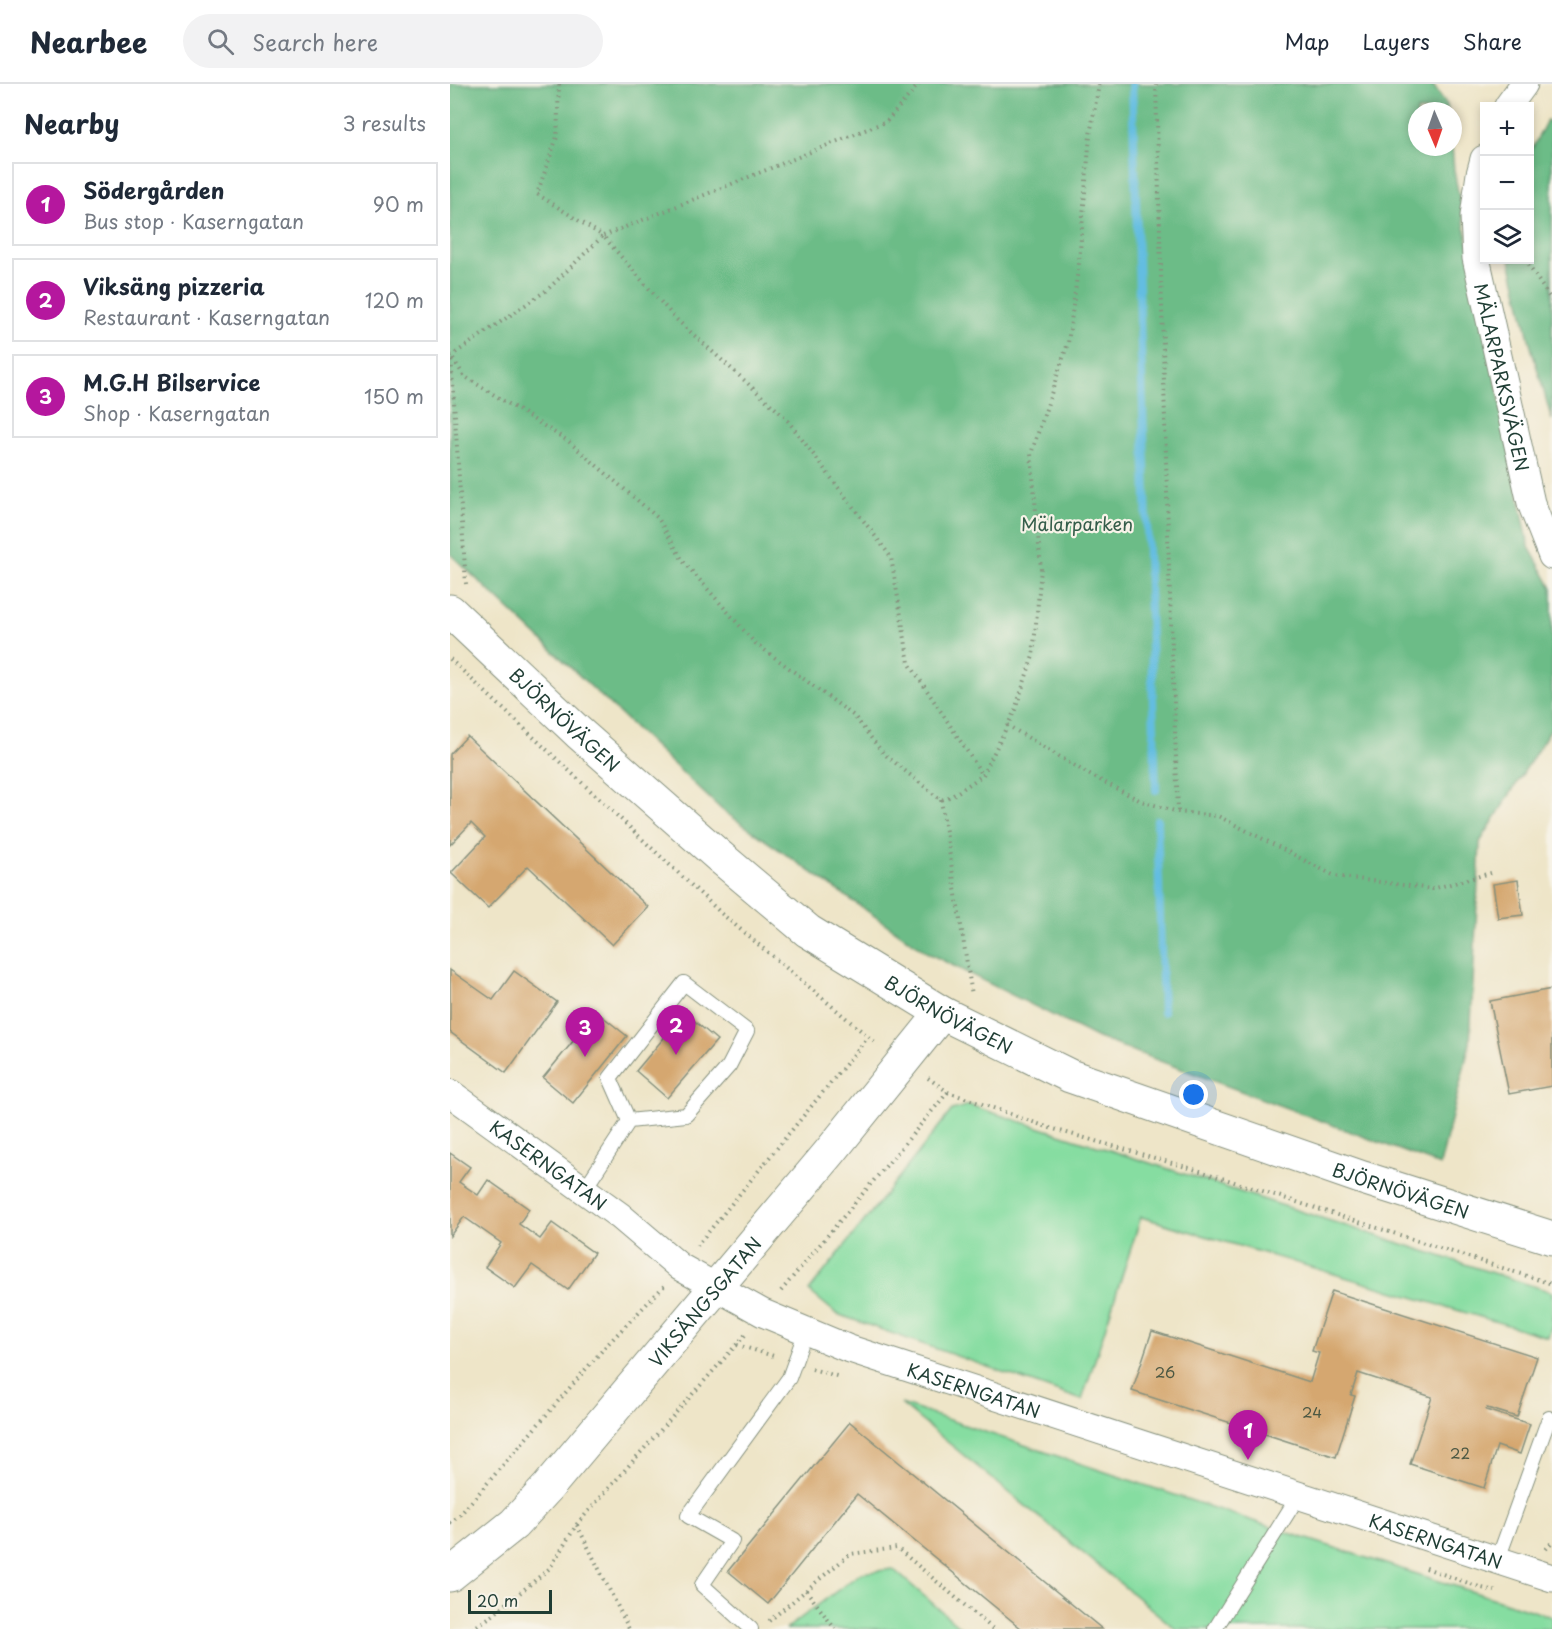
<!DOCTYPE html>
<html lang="en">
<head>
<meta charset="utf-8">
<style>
	:root { --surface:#fff; --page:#f2f2f3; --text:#1f2937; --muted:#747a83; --line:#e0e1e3; --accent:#b5179e }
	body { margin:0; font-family:"Playpen Sans",sans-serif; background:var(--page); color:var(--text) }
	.controls { position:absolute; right:18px; top:18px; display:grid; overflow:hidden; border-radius:0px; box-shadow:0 3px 9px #0003 }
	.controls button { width:54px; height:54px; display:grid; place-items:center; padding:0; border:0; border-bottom:2px solid var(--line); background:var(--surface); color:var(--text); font:30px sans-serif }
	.compass { position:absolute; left:958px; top:18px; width:54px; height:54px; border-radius:50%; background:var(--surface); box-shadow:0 3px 9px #0003; rotate:178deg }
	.scale { position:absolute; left:18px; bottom:15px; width:84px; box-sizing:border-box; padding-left:6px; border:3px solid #1f3d34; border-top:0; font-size:16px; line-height:21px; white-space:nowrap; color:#1f3d34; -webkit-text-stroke:4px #f7f3e8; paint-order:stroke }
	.you { position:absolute; left:744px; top:1011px; width:21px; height:21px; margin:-15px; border:4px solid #fff; border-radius:50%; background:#1a73e8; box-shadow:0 0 0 9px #1a73e833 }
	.badge { display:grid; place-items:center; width:39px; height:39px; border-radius:50%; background:var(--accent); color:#fff; font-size:20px; font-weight:700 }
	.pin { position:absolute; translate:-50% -50px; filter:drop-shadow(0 2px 3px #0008) }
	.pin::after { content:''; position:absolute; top:32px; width:21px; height:18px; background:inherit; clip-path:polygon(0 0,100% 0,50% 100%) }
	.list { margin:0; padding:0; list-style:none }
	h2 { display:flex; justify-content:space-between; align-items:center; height:78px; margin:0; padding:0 24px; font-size:26px }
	h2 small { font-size:20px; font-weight:400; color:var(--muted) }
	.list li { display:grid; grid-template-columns:39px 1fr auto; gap:18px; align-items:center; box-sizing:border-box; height:84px; margin:0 12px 12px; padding:0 12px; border:2px solid var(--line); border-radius:0px }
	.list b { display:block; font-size:22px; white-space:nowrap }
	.list p { margin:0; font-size:20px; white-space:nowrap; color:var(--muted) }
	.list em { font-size:20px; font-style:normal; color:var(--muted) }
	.icon { flex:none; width:33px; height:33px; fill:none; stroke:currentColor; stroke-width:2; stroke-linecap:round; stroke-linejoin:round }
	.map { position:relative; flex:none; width:1102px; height:1545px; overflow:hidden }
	header { display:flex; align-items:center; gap:36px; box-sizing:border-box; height:84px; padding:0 30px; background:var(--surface); border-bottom:2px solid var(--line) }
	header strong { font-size:28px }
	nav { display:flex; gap:33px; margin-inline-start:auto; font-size:21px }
	.search { width:420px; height:54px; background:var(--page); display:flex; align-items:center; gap:15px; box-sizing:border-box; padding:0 21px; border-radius:33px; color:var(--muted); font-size:22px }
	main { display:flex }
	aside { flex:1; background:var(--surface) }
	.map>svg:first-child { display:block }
</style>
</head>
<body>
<header>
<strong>Nearbee</strong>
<div class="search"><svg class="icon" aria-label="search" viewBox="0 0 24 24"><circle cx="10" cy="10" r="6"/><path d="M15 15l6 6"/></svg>Search here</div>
<nav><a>Map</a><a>Layers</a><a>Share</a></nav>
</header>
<main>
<aside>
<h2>Nearby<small>3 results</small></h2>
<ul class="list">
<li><span class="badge">1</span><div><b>Södergården</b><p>Bus stop · Kaserngatan</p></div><em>90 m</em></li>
<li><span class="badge">2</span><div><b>Viksäng pizzeria</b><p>Restaurant · Kaserngatan</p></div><em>120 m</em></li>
<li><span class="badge">3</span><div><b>M.G.H Bilservice</b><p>Shop · Kaserngatan</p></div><em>150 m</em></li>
</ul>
</aside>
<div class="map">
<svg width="1102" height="1545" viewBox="0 0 1102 1545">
	<rect width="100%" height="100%" fill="#f7f3e8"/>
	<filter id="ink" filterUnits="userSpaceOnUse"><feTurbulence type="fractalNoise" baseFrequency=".0167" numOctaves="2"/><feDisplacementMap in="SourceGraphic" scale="12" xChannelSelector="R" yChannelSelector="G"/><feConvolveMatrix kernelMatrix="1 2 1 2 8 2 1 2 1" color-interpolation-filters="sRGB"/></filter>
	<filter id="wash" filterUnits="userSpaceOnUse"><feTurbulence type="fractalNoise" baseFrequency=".008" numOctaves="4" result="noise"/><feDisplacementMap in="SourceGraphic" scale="24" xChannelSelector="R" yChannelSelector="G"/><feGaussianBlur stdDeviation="1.35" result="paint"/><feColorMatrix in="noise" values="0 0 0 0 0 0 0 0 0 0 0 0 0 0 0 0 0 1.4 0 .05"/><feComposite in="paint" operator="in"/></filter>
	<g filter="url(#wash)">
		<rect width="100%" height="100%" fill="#eee5c8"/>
		<g fill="#86dda1" stroke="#528d6a" stroke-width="1.5">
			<path d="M 519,1021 L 1102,1208 L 1102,1240 L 1098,1253 L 691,1133 L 632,1316 L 387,1230 L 359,1207 L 502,1026 Z"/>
			<path d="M 451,1320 L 851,1453 L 1102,1533 L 1102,1545 L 726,1545 Z"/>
			<path d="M 443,1485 L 512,1545 L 336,1545 L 411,1489 Z"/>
		</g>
		<g fill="#6cbc87" stroke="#467c5e" stroke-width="1.5">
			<path d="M 0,0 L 982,0 L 997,21 L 998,27 L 967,27 L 967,63 L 1002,63 L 1004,87 L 1079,463 L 1102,504 L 1102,643 L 1030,758 L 1020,959 L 990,1081 L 648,954 L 478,869 L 272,726 L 0,470 Z"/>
			<path d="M 1097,36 L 1102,39 L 1102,336 L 1081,263 L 1060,176 L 1080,176 L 1080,69 Z"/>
		</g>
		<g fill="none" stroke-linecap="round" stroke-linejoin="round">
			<g stroke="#63bde1" stroke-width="8">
				<path d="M 682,0 L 706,706"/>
				<path d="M 707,736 L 713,928"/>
			</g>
		</g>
		<g id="blocks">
			<g fill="#d5a76f">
				<path d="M 17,652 L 198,823 L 162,861 L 78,782 L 38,824 L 1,789 L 35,753 L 21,739 L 0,761 L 0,670 Z"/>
				<path d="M 1068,796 L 1073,831 L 1048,834 L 1043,800 Z"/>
				<path d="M 0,886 L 43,916 L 64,887 L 107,918 L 56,989 L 0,948 Z"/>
				<path d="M 1102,905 L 1102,1002 L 1059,1010 L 1040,917 Z"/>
				<path d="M 147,928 L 177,952 L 123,1019 L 93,994 Z"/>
				<path d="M 235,929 L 267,956 L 217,1014 L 186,987 Z"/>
				<path d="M 0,1069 L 20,1083 L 9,1098 L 28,1111 L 38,1096 L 79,1125 L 69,1140 L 90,1155 L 102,1139 L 144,1169 L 118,1206 L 82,1181 L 65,1204 L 35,1183 L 51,1159 L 14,1133 L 0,1152 Z"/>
				<path d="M 882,1207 L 1087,1273 L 1067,1333 L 1037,1324 L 1036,1326 L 1080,1340 L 1070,1370 L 1047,1362 L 1034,1404 L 960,1380 L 982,1313 L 908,1289 L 901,1311 L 905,1312 L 886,1373 L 682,1307 L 702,1247 L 860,1298 L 869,1269 L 862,1267 Z"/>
				<path d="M 400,1338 L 652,1545 L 572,1545 L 407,1410 L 318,1520 L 278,1487 Z"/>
			</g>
		</g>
	</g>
	<g filter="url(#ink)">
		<use href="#blocks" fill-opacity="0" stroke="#86917e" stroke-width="1.5"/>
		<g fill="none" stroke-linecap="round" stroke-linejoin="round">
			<g stroke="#86917e" stroke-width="16">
				<g id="lane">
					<path d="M 134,1106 L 179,1037 L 236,1031 L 279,982 L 297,947 L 234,899 L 160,994 L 179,1037"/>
					<path d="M 1048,1475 L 1099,1334"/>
					<path d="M 301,1545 L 252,1501 L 282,1457 L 238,1432 L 339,1294 L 356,1247"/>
					<path d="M 765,1545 L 849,1411"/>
				</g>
			</g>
			<g stroke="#86917e" stroke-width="29">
				<g id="street">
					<path d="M 1058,22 L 1074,0"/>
					<path id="s1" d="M 1034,75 L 1030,90 L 1024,132 L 1026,174 L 1081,419 L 1102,472"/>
					<path id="s2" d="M 0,1009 L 170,1132 L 230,1183 L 313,1229 L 397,1264 L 1102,1494"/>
				</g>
			</g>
			<g stroke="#86917e" stroke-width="35">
				<g id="secondary">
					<path id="s3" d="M 0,527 L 129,649 L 270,773 L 358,847 L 492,929 L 620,992 L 913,1094 L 1102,1154"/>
					<path id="s4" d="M 0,1491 L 64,1440 L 98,1403 L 380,1068 L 492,929"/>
				</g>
			</g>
			<g stroke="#86917e" stroke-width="4" stroke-dasharray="1.5 4.5" stroke-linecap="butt">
				<path d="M 109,0 L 107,53 L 87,110 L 153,152 L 437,37 L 469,0"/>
				<path d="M 706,0 L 719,485 L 728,728"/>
				<path d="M 1075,176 L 1102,217"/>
				<path d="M 0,270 L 14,292 L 118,357 L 208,434 L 233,477 L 305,559 L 404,632 L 433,669 L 491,716 L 502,712 L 533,691 L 565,626 L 583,572 L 591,485 L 581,370 L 618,259 L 629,178 L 640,51 L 649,0"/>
				<path d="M 16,500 L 1,272 L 97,206 L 153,152 L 225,234 L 335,333 L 441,473 L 459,579 L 532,690"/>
				<path d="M 0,575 L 272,830 L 427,960"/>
				<path d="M 557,641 L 640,691 L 691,717 L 728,728 L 768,732 L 885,792 L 982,805 L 1041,789"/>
				<path d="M 491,716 L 522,911"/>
				<path d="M 478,994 L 498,1008 L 600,1044 L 750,1087 L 1102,1200"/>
				<path d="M 247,1162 L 418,953"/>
				<path d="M 331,1207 L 498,1008"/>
				<path d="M 287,1261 L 327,1273"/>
				<path d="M 362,1285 L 390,1293"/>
				<path d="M 0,1439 L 9,1432 L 155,1263 L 214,1202"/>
				<path d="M 127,1441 L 179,1545"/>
				<path d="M 1096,1465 L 1102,1458"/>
				<path d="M 976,1484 L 1032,1504 L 1045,1507"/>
				<path d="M 356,1506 L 385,1545"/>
				<path d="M 319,1537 L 400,1470 L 447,1464 L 543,1545"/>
				<path d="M 22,1545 L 43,1531 L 100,1484 L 127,1440 L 296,1250"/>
			</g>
			<use href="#lane" stroke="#fff" stroke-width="14"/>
			<use href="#street" stroke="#fff" stroke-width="27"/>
			<use href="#secondary" stroke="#fff" stroke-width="33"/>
		</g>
	</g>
	<g text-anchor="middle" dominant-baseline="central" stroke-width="4.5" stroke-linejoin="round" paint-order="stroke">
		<g font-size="15" fill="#4c5843">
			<text x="715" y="1287">26</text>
			<text x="862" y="1327">24</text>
			<text x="1010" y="1368">22</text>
		</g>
		<g font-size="18" fill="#1f3d34" stroke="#f7f3e8">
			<text stroke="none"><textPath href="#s1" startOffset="222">MÄLARPARKSVÄGEN</textPath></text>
			<text stroke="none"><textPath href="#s3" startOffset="158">BJÖRNÖVÄGEN</textPath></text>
			<text stroke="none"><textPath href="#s3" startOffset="644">BJÖRNÖVÄGEN</textPath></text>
			<text stroke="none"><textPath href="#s2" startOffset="122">KASERNGATAN</textPath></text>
			<text stroke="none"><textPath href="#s3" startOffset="1130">BJÖRNÖVÄGEN</textPath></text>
			<text stroke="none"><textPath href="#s4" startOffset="375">VIKSÄNGSGATAN</textPath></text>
			<text stroke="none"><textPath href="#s2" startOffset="608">KASERNGATAN</textPath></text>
			<text stroke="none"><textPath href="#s2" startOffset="1094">KASERNGATAN</textPath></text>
		</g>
		<g font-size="18" fill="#345d4a" stroke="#f7f3e8">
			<text x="627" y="439">Mälarparken</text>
		</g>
	</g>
</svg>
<div class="controls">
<button>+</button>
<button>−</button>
<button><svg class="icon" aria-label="layers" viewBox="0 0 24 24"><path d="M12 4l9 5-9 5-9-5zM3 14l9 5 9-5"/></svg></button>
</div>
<svg class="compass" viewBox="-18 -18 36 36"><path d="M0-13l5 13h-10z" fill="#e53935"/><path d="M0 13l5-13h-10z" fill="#747a83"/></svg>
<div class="scale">20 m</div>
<div class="you"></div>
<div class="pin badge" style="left:798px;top:1376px">1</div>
<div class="pin badge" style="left:226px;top:971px">2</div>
<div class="pin badge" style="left:135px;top:973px">3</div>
</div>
</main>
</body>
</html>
